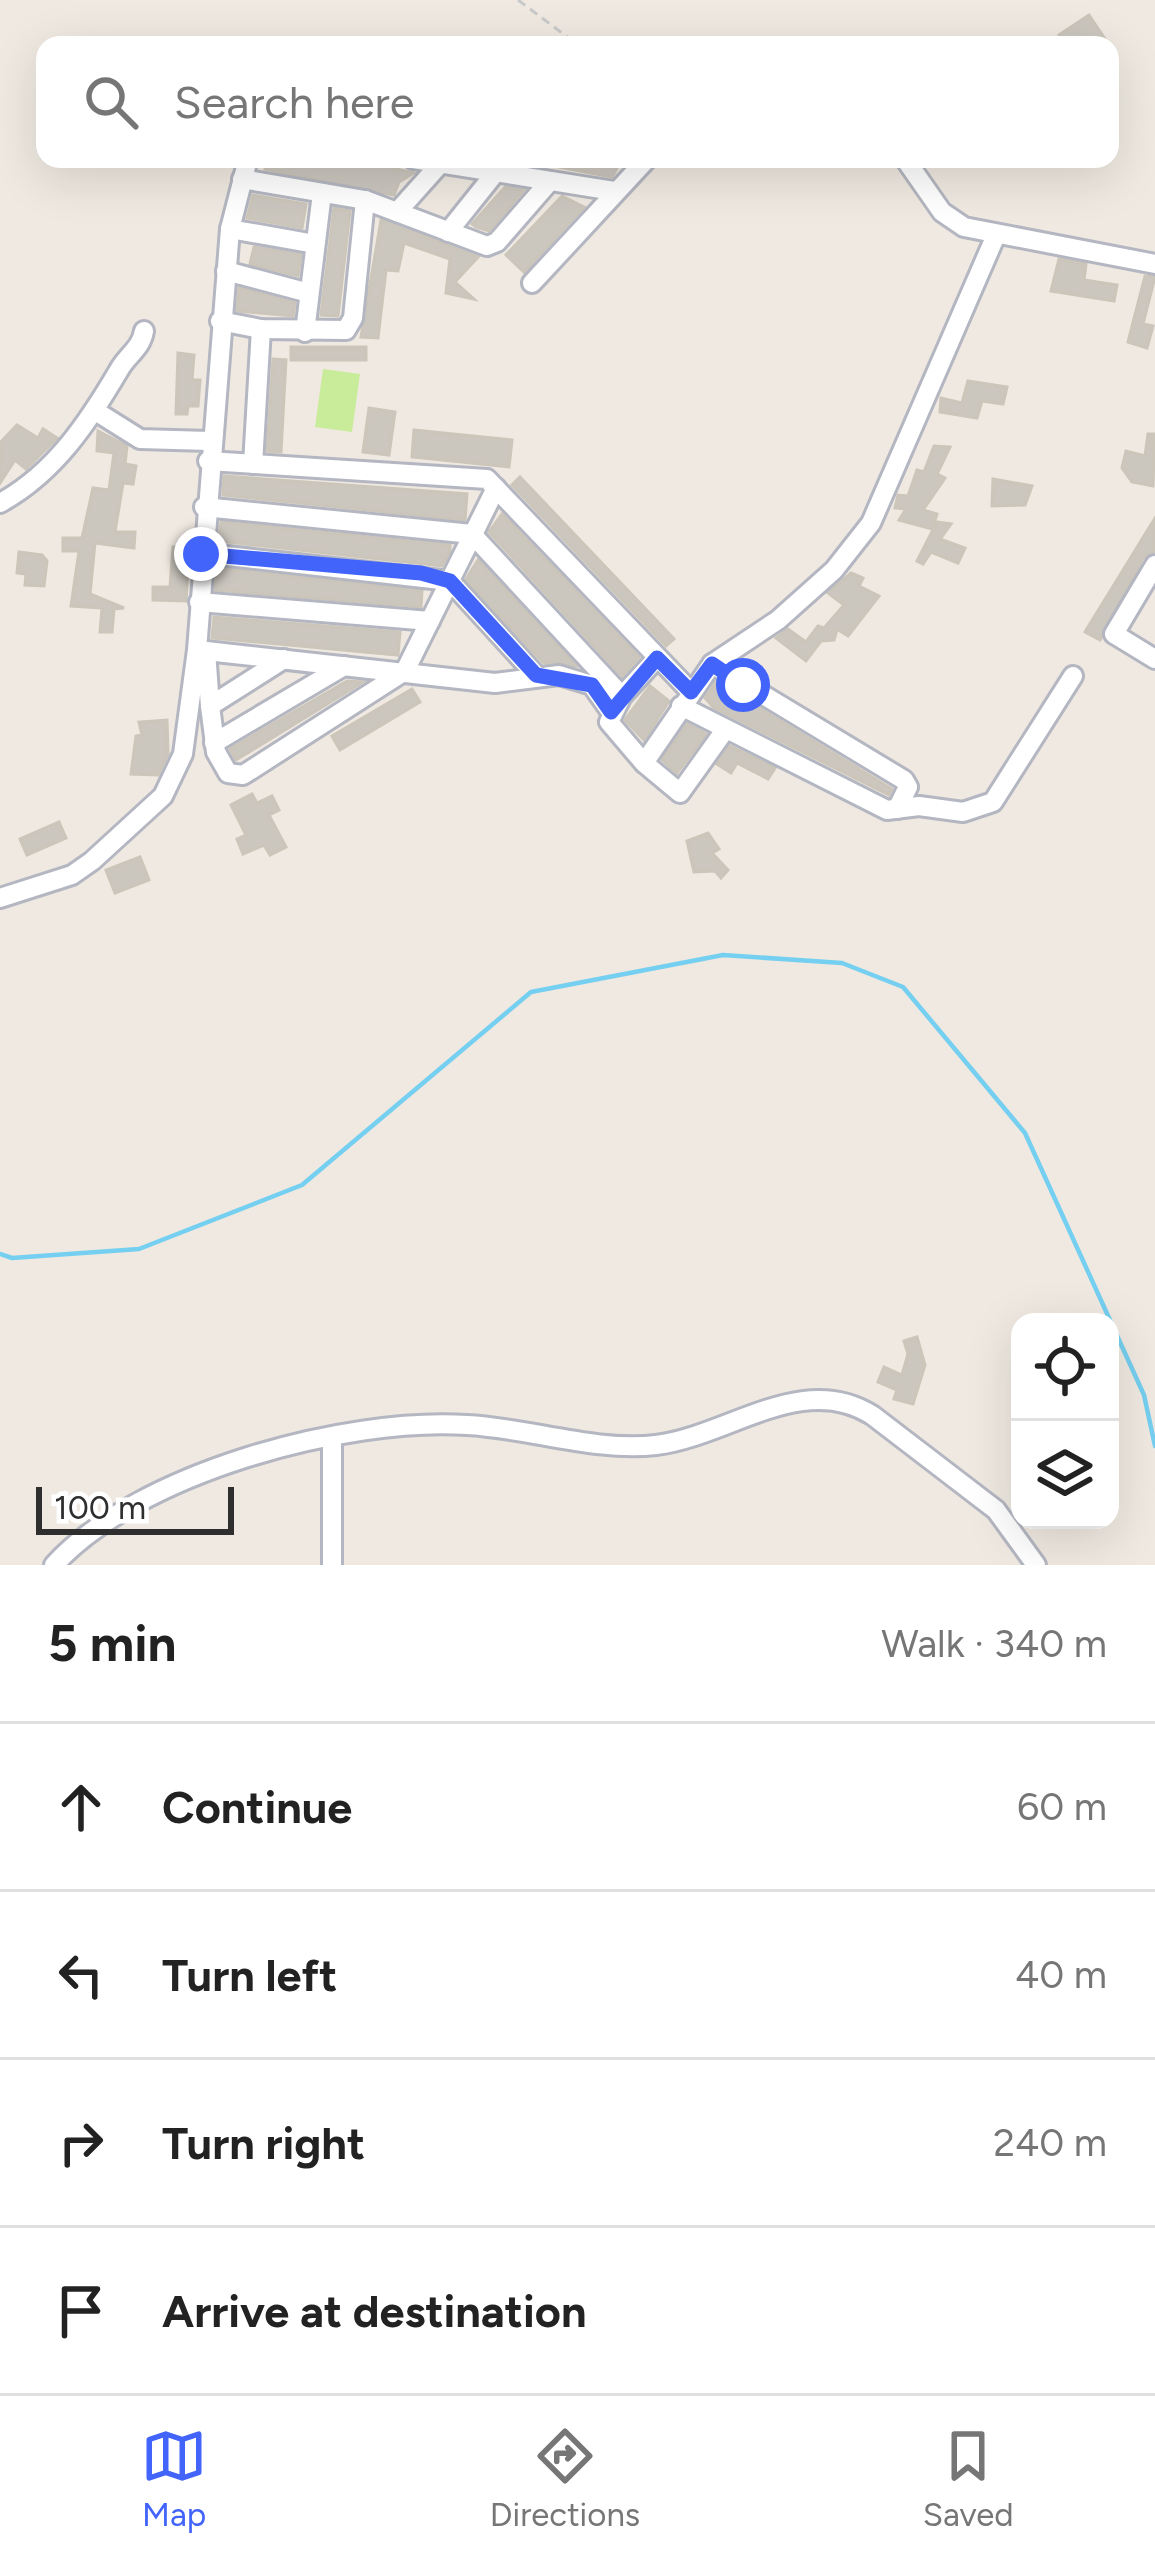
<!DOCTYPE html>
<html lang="en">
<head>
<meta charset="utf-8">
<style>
	:root { --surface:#fff; --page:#f2f2f2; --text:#222; --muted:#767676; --line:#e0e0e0; --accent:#4264fb }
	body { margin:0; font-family:Figtree,sans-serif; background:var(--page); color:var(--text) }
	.controls { position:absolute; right:36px; bottom:36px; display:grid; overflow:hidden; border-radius:24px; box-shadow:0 12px 48px #0002 }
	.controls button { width:108px; height:108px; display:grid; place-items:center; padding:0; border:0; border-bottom:3px solid var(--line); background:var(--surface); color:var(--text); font:60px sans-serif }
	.scale { position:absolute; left:36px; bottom:30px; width:198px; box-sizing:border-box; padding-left:12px; border:6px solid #2e2e2e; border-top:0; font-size:33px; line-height:42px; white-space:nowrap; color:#2e2e2e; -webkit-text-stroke:9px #fff; paint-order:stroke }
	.stop { position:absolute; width:36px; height:36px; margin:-27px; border:9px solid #4264fb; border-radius:50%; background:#fff }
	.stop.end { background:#4264fb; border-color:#fff; box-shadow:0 3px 12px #0008 }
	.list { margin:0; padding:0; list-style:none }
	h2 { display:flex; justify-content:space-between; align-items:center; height:156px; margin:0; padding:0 48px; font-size:51px }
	h2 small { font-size:39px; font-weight:400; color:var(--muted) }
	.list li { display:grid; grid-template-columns:78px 1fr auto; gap:36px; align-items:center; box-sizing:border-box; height:168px; padding:0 48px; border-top:3px solid var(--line) }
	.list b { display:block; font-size:45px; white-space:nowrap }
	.list em { font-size:39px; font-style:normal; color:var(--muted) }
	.icon { flex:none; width:66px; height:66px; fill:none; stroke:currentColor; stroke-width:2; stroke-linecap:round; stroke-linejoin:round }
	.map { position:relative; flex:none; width:1155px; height:1565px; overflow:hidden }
	.search { position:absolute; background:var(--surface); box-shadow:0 12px 48px #0002; left:36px; right:36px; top:36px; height:132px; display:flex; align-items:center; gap:30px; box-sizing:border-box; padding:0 42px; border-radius:24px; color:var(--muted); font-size:45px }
	.sheet { height:828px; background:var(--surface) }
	nav { display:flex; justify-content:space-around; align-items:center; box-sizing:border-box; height:168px; border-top:3px solid var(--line); background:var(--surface); font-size:33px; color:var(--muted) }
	nav a { display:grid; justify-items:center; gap:6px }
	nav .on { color:var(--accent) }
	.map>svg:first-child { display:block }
</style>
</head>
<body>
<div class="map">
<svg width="1155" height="1565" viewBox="0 0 1155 1565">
	<rect width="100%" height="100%" fill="#efe9e1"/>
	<path fill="#c9ec9a" d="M 323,369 L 360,374 L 352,432 L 315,427 Z"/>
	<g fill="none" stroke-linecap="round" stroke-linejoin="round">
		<path stroke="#75cff0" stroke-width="4.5" d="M 0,1254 L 12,1258 L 139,1249 L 302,1185 L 531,992 L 723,955 L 842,963 L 903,987 L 1025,1133 L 1144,1395 L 1155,1446"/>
	</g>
	<g fill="#cbc7bf" stroke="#cbc5ba" stroke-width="3">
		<path d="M 1089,15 L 1109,45 L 1066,45 L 1059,35 Z"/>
		<path d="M 266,159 L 352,159 L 414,173 L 399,182 L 394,195 L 265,169 Z"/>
		<path d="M 517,159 L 622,159 L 612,177 Z"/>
		<path d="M 505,187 L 524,190 L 489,231 L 476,227 L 472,224 Z"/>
		<path d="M 253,195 L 306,204 L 302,228 L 247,218 Z"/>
		<path d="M 562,196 L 584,207 L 524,272 L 506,255 Z"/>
		<path d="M 334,208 L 350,211 L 338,316 L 321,315 Z"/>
		<path d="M 381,220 L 478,257 L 455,282 L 474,299 L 446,293 L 450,259 L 404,243 L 398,271 L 386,270 L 378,338 L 361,337 Z"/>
		<path d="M 254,247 L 301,255 L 298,276 L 250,264 Z"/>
		<path d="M 1059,259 L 1086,264 L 1084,280 L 1117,285 L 1114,301 L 1051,291 Z"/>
		<path d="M 1145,276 L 1155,277 L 1143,324 L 1153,326 L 1147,348 L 1128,342 Z"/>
		<path d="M 239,288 L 295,303 L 293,316 L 237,311 Z"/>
		<rect x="291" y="347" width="75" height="13"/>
		<path d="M 178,353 L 194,355 L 192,380 L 200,380 L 198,406 L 188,406 L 187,414 L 176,414 Z"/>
		<path d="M 273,359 L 286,360 L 281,452 L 267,451 Z"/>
		<path d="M 968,381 L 1007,387 L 1003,404 L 982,401 L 977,418 L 940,412 L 941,398 L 962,403 Z"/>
		<path d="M 369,408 L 395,412 L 389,455 L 363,452 Z"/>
		<path d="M 17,425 L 38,438 L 43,429 L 57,438 L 26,469 L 15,460 L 0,483 L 0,443 Z"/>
		<path d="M 414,430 L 512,440 L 509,467 L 412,457 Z"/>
		<path d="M 98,431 L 127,446 L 125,464 L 136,466 L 133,484 L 123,483 L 115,532 L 135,532 L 134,548 L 95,543 L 90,594 L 124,608 L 114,609 L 112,632 L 100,632 L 102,608 L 71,606 L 79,551 L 63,551 L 63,538 L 82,538 L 93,488 L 109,490 L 114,453 L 97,451 Z"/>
		<path d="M 1148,434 L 1155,434 L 1153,486 L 1132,482 L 1122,468 L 1126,451 L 1145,456 Z"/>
		<path d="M 934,446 L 950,447 L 937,474 L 945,478 L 923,510 L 937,514 L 932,529 L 899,520 L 906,509 L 895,508 L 898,495 L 908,496 L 917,470 L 924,472 Z"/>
		<path d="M 224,476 L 467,494 L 465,520 L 223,495 Z"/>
		<path d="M 520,477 L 674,639 L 666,646 L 512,485 Z"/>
		<path d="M 993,479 L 1032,486 L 1025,505 L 992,506 Z"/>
		<path d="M 502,514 L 639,657 L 622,676 L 489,532 Z"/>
		<path d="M 1155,518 L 1155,551 L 1143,558 L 1100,640 L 1085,632 Z"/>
		<path d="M 221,522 L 450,545 L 450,551 L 442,566 L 219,541 Z"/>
		<path d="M 937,522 L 951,524 L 940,539 L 965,548 L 958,563 L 931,552 L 923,564 L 917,561 Z"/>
		<path d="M 173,547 L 189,547 L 186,601 L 153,600 L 153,587 L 170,587 Z"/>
		<path d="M 19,552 L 42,555 L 47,561 L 44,586 L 25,585 L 26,574 L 17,573 Z"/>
		<path d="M 478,560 L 576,666 L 544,663 L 538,657 L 466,579 Z"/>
		<path d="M 217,568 L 422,591 L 421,607 L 215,590 Z"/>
		<path d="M 851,573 L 863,578 L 859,586 L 879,596 L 848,636 L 837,629 L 834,640 L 821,641 L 806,661 L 776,638 L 788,629 L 806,642 L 818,626 L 824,628 L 844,605 L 828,593 Z"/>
		<path d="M 214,617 L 400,632 L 398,655 L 212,638 Z"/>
		<path d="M 347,681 L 363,682 L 236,760 L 230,749 Z"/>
		<path d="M 716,682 L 892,789 L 889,795 L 713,707 L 705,698 Z"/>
		<path d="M 650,686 L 669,701 L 644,740 L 625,720 Z"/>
		<path d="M 412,689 L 420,702 L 340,750 L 332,736 Z"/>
		<path d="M 167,720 L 168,754 L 158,775 L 131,774 L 136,736 L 142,735 L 139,722 Z"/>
		<path d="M 687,724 L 706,734 L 677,773 L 662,760 Z"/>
		<path d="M 730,746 L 775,768 L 768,779 L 737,763 L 731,773 L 717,764 Z"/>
		<path d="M 252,794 L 257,803 L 272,796 L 279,810 L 269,815 L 286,847 L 270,855 L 264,845 L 243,854 L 237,839 L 246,835 L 231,805 Z"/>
		<path d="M 59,822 L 66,838 L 27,855 L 20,839 Z"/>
		<path d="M 708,833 L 719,849 L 712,853 L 728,870 L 721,878 L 715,871 L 694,872 L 687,841 Z"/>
		<path d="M 140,857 L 149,880 L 115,893 L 106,870 Z"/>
		<path d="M 917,1337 L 925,1365 L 913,1404 L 894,1399 L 897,1390 L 878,1382 L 884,1367 L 902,1375 L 908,1354 L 904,1341 Z"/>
	</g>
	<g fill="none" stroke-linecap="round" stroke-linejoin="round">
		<g stroke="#b4b7c1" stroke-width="24">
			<g id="minor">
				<path d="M 413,159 L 614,191"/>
				<path d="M 905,159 L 942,212 L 964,227 L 1155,264"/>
				<path d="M 242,179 L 365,200 L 487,246 L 497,242 L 550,181"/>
				<path d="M 397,212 L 440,164"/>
				<path d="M 230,229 L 315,244"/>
				<path d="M 448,232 L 496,172"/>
				<path d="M 226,271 L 309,293"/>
				<path d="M 532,283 L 647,159"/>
				<path d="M 220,321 L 261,329 L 346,330 L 353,318 L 365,200"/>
				<path d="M 305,332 L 322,193"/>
				<path d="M 97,412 L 140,439 L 209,441"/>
				<path d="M 208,461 L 487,479 L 691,692"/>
				<path d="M 253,464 L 261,329"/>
				<path d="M 0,503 C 55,473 89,421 119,370 C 127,355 141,349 144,331"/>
				<path d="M 204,507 L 472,534 L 622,696"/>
				<path d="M 201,553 L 450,581 L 536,675"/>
				<path d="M 1155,565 L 1114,634 L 1155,659"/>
				<path d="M 199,602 L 430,621"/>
				<path d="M 197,650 L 495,683 L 559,675 L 592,685 L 611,712"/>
				<path d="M 206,651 L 210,706"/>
				<path d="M 657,658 L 622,696 L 609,722 L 644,763 L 712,664 L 778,620 L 834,570 L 871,523 L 996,235"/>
				<path d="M 284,659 L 210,706 L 216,752 L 228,773 L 243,775 L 405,671 L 496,488"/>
				<path d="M 712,664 L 904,780 L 908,787 L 897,809"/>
				<path d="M 681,706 L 887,810 L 919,806 L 963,812 L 993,802 L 1073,676"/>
				<path d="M 214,743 L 344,666"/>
				<path d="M 644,763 L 680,793 L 725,730"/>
				<path d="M 0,898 L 72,875 L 92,861 L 163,796 L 183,754 L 197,650 L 230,229 L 248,159"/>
				<path d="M 332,1438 L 332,1565"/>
				<path d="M 54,1565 C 138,1473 345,1417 467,1425 C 529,1428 594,1452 656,1445 C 729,1436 802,1371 872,1415 L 996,1510 L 1036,1565"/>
			</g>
		</g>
		<path stroke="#c9c9c9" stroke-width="3" stroke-dasharray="9 6" stroke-linecap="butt" d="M 518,0 L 578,45"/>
		<use href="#minor" stroke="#fff" stroke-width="18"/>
	</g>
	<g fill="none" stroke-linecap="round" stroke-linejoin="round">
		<path stroke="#4264fb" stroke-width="15" d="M 201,554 L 421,573 L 450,581 L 536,675 L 592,685 L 611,712 L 657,658 L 691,692 L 712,664 L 743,685"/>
	</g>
</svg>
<div class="controls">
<button><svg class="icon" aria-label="locate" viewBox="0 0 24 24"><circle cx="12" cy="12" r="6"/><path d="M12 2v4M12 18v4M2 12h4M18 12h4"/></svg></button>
<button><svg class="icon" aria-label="layers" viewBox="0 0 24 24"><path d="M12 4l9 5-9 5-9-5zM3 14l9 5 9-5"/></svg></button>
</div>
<div class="scale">100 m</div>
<div class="stop" style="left:743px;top:685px"></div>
<div class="stop end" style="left:201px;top:554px"></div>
<div class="search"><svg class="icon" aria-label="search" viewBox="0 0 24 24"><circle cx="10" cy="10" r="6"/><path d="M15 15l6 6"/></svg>Search here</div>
</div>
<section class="sheet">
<h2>5 min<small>Walk · 340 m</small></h2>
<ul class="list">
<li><svg class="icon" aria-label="ahead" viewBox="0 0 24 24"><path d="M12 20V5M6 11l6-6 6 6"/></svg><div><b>Continue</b></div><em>60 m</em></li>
<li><svg class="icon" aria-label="left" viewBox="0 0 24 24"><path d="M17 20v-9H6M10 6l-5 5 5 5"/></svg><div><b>Turn left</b></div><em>40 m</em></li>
<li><svg class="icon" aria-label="right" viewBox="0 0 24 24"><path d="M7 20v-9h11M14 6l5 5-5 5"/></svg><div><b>Turn right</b></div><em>240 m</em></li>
<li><svg class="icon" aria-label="arrive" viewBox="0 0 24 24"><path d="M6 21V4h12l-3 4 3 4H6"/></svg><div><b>Arrive at destination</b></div></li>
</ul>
</section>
<nav>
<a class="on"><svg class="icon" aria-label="map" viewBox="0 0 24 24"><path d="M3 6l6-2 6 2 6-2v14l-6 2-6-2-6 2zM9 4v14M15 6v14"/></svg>Map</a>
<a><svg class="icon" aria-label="directions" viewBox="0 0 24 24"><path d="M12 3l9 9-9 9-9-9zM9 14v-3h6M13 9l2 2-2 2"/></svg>Directions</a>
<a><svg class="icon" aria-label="saved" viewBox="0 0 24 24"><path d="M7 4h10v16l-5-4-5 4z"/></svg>Saved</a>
</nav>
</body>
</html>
